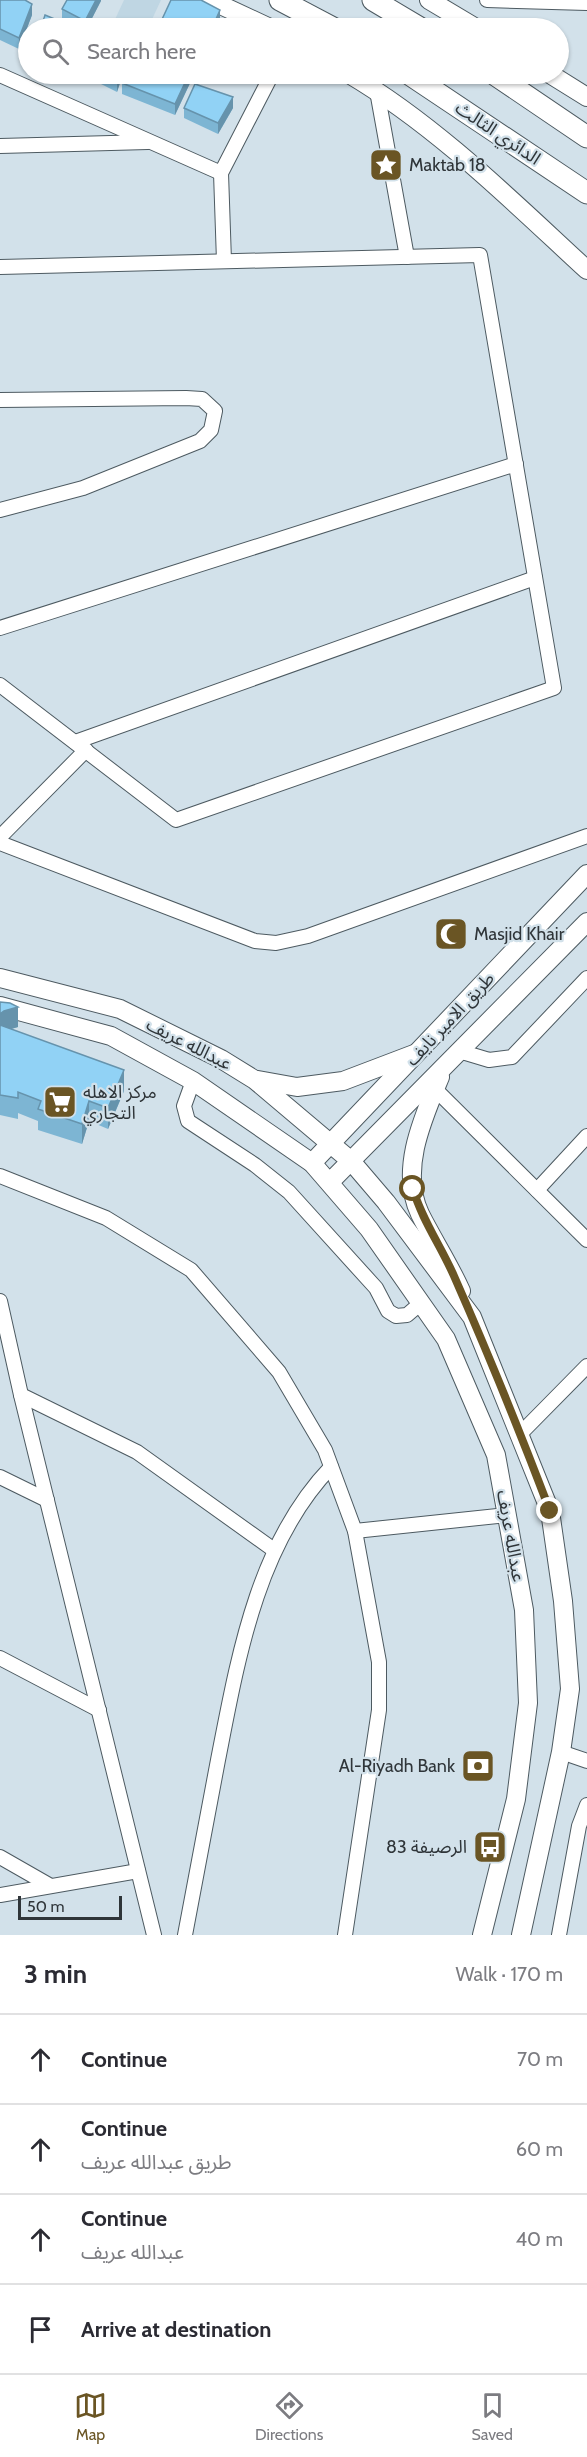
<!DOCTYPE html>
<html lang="en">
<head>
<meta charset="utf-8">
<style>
	:root { --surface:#fff; --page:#f7f7f7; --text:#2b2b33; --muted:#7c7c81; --line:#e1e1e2; --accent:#6a5524 }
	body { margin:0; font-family:Cabin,"Noto Sans Arabic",sans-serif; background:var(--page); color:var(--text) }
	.scale { position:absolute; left:18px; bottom:15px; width:104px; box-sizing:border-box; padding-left:6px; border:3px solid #2f3539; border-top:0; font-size:16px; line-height:21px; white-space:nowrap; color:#2f3539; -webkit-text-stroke:4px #d2e1ea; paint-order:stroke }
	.stop { position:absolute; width:18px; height:18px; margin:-14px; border:4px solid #6a5524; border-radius:50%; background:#fff }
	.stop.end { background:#6a5524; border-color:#fff; box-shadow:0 2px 6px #0008 }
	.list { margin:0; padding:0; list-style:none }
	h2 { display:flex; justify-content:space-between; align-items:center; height:78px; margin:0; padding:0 24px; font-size:26px }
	h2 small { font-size:20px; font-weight:400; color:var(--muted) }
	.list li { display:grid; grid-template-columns:39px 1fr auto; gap:18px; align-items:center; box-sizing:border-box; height:90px; padding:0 24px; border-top:2px solid var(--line) }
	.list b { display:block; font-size:22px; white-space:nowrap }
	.list p { margin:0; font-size:20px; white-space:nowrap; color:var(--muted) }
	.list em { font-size:20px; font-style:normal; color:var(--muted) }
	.icon { flex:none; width:33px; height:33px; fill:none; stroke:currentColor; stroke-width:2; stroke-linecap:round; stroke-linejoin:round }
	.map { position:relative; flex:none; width:587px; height:1935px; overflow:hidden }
	.search { position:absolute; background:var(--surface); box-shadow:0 2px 4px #0004; left:18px; right:18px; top:18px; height:66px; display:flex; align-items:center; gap:15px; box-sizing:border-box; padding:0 21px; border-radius:33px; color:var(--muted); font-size:22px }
	.sheet { height:438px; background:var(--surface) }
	nav { display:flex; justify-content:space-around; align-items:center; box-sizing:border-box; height:84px; border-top:2px solid var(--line); background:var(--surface); font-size:16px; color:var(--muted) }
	nav a { display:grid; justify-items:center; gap:3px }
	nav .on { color:var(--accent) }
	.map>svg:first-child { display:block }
</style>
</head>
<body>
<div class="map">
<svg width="587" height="1935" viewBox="0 0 587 1935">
	<rect width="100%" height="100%" fill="#d2e1ea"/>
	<path fill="#bfd6e3" d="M 124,0 L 161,0 L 148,28 L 111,28 Z"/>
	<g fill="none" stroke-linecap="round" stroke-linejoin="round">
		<g stroke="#4d5a61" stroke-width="16">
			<g id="minor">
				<path d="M 487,0 L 587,3"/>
				<path d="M 0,75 L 221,173"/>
				<path d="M 377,91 L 407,257"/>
				<path d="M 0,146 L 148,142"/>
				<path d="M 224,261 L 221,173 L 272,74"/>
				<path d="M 0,267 L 480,255 L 554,688 L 176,820 L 0,685"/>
				<path d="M 0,400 L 186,398 L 202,399 L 215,411 L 211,430 L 200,441 L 83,488 L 0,510"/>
				<path d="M 0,628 L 516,464"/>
				<path d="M 75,742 L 535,578"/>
				<path d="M 0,837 L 86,750"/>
				<path d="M 0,843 L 255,941 L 276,943 L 308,936 L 587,836"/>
				<path d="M 459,1051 L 489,1060 L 512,1057 L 587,978"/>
				<path d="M 193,1081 L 184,1106 L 188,1121 L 255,1165 L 289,1192 L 376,1288 L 388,1311 L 396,1316 L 407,1315 L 421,1303"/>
				<path d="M 435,1089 L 587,1240"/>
				<path d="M 0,1176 L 106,1218 L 191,1270 L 279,1372 L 325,1450 L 355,1531 L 379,1662 L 379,1710 L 345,1935"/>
				<path d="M 537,1190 L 587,1136"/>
				<path d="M 0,1301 L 21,1395 L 137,1452 L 274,1550"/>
				<path d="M 21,1395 L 154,1935"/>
				<path d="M 520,1434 L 587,1366"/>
				<path d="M 0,1477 L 47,1500"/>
				<path d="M 355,1531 L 507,1515"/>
				<path d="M 0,1658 L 99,1710"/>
				<path d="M 561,1752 L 587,1761"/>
				<path d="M 0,1857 L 49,1885"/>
				<path d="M 0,1895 L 138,1871"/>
				<path d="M 185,1935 C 196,1877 207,1818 218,1760 C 238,1658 257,1544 331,1467"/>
				<path d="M 559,1935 L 579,1826 L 587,1805"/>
			</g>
		</g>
		<g stroke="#4d5a61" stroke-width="20">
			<g id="major">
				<path d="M 210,0 L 270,28"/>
				<path d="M 429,0 L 476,28"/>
				<path d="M 349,74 C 437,126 512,201 587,270"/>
				<path d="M 550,74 L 587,97"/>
				<path d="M 0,978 L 120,1009 L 221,1059 L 255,1080 L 351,1161 L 386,1202 L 472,1317 L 550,1511 L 563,1601 L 570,1689 L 561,1752 L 521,1935"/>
				<path d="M 0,1006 L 111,1036 L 193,1081 L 312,1163 L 369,1229 L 446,1339 L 496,1455 L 524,1610 L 528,1703 L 516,1799 L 482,1935"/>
				<path d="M 440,1077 C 423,1118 399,1170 420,1214 C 433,1240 449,1264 461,1291"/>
				<path d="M 258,1080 L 297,1087 L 343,1081 L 414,1054"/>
				<path d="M 312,1163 L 587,874"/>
				<path d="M 330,1182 L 587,922"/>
			</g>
		</g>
		<g stroke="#4d5a61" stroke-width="23">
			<g id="highway">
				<path d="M 280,0 L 333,28"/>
				<path d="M 373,0 L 420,28"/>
				<path d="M 409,74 L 587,193"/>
				<path d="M 494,74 L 587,137"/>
			</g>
		</g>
		<use href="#minor" stroke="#fff" stroke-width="14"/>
		<use href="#major" stroke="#fff" stroke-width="18"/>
		<use href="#highway" stroke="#fff" stroke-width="21"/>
	</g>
	<g fill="#7db5d3">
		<path d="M 0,0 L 32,15 L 19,49 L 0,40 Z"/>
		<path d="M 101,0 L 87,28 L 78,28 L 62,19 L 62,9 Z"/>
		<path d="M 81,74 L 123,74 L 117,92 Z"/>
		<path d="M 126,74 L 197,74 L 196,76 L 191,75 L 191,81 L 175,115 L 122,94 L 122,83 Z"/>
		<path d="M 184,108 L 233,108 L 218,134 L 184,118 Z"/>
		<path d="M 0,1002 L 18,1027 L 11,1029 L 124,1091 L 108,1129 L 89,1121 L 82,1144 L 38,1130 L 38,1121 L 18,1113 L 18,1119 L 0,1115 Z"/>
	</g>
	<g fill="#6693ac">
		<path d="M 96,0 L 101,0 L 101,1 L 87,28 L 85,28 L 85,21 Z"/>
		<path d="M 32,4 L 32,15 L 19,49 L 19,38 Z"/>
		<path d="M 220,10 L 220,21 L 217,28 L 212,28 Z"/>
		<path d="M 120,74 L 123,74 L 117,92 L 117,82 Z"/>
		<path d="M 189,74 L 191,74 L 191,81 L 175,115 L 175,104 Z"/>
		<path d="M 233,97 L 233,108 L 218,134 L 218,123 Z"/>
		<path d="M 18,1007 L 18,1027 L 4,1031 L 0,1034 L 0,1014 L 4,1011 Z"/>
		<path d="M 124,1070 L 124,1091 L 108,1129 L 108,1108 Z"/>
		<path d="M 89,1101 L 89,1121 L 82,1144 L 82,1124 Z"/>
	</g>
	<g fill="#91d2f5" stroke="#6693ac" stroke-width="1.5">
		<path d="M 0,0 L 25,0 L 32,4 L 19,38 L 0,29 Z"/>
		<path d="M 67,0 L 96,0 L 85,21 L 62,9 Z"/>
		<path d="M 171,0 L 201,0 L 220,10 L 212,28 L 158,28 Z"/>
		<path d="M 45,15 L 76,28 L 41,28 Z"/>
		<path d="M 101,74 L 120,74 L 117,82 Z"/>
		<path d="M 126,74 L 189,74 L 175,104 L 122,83 Z"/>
		<path d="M 195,84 L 233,97 L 218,123 L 184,108 Z"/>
		<path d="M 0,1002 L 10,1003 L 18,1007 L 4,1011 L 0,1014 Z"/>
		<path d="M 0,1025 L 124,1070 L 108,1108 L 89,1101 L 82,1124 L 38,1109 L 41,1101 L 18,1092 L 18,1098 L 0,1095 Z"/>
	</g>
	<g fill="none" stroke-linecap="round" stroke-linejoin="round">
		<path stroke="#6a5524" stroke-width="8" d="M 413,1189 C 422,1220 441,1246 454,1276 C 488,1353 520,1432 550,1511"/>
	</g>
	<defs>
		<g id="sight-square" transform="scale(1.725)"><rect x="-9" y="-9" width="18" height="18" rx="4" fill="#6a5524" stroke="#d2e1ea"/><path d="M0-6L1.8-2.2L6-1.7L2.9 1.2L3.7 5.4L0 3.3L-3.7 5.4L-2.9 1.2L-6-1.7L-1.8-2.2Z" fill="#fff"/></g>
		<g id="mosque-square" transform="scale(1.725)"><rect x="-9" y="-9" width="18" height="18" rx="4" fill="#6a5524" stroke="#d2e1ea"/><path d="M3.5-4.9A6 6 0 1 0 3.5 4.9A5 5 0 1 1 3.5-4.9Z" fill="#fff"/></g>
		<g id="supermarket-square" transform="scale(1.725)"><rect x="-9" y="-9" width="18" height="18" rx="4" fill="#6a5524" stroke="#d2e1ea"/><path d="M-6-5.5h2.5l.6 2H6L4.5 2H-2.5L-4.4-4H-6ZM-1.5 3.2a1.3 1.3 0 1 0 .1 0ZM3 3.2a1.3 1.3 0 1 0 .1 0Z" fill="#fff"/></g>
		<g id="bank-square" transform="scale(1.725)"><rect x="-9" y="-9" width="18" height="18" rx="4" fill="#6a5524" stroke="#d2e1ea"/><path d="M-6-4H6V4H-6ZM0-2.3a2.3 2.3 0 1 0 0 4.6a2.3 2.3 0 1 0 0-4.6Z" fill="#fff"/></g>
		<g id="bus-square" transform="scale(1.725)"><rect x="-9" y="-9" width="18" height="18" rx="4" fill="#6a5524" stroke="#d2e1ea"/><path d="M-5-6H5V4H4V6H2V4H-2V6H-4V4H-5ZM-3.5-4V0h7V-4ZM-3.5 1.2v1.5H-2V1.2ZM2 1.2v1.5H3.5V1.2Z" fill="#fff"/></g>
	</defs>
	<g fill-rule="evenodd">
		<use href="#sight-square" x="386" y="165"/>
		<use href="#mosque-square" x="451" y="934"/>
		<use href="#supermarket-square" x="60" y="1102"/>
		<use href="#bank-square" x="478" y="1766"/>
		<use href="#bus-square" x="490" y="1847"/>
	</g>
	<g text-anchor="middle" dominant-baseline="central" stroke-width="4.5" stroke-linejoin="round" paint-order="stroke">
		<g font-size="18" fill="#2f3539" stroke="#d2e1ea">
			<text transform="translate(498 133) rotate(34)">الدائري الثالث</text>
			<text transform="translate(450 1019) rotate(-47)">طريق الامير نايف</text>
			<text transform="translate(189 1044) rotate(27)">عبدالله عريف</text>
			<text transform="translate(511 1536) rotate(80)">عبدالله عريف</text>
		</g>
		<g font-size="18" fill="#2f3539" stroke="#d2e1ea" text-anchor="start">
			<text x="409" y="165">Maktab 18</text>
			<text x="474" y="934">Masjid Khair</text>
			<text x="83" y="1092">مركز الاهله<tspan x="83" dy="21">التجاري</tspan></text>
			<text x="455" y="1766" text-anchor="end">Al-Riyadh Bank</text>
			<text x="467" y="1847" text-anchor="end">الرصيفة 83</text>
		</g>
	</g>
</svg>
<div class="scale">50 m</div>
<div class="stop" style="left:413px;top:1189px"></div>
<div class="stop end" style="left:550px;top:1511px"></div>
<div class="search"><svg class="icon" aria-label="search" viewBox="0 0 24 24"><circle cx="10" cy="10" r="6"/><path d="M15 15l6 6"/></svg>Search here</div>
</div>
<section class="sheet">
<h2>3 min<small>Walk · 170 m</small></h2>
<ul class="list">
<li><svg class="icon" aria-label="ahead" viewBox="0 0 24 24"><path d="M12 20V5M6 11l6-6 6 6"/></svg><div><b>Continue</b></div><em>70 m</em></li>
<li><svg class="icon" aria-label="ahead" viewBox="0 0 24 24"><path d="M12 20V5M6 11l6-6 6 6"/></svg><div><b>Continue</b><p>طريق عبدالله عريف</p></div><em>60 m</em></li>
<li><svg class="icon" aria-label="ahead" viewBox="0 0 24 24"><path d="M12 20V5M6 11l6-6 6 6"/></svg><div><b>Continue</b><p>عبدالله عريف</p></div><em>40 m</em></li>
<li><svg class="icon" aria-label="arrive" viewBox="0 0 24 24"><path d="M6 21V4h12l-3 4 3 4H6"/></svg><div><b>Arrive at destination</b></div></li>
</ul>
</section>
<nav>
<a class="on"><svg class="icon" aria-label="map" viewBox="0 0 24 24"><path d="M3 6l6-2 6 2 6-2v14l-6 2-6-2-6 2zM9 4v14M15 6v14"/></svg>Map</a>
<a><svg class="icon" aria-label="directions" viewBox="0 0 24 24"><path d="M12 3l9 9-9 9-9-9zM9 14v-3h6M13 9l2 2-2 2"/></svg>Directions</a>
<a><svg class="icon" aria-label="saved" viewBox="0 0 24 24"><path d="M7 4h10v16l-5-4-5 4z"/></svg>Saved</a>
</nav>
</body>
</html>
